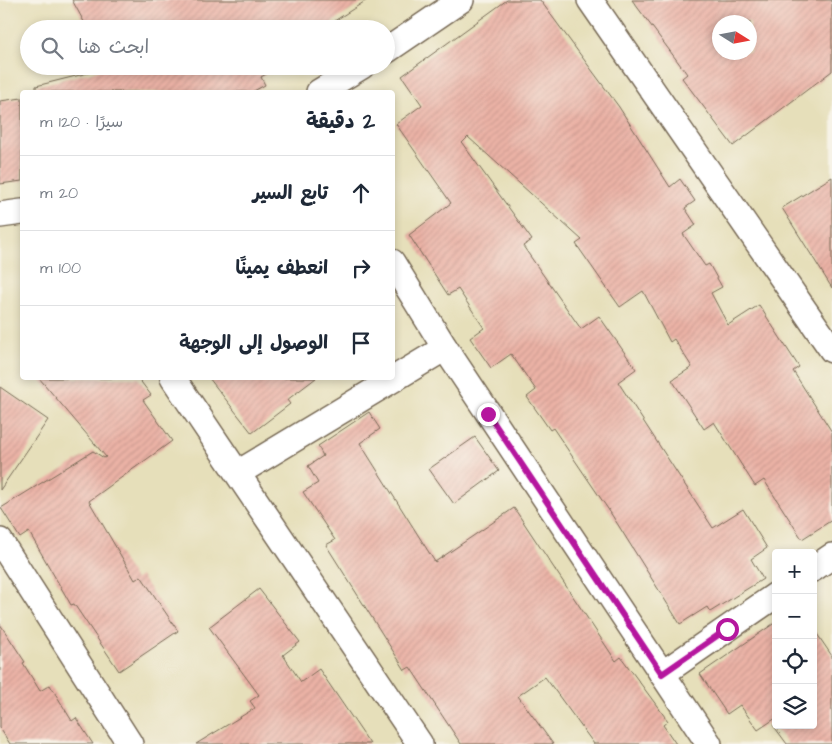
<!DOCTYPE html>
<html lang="ar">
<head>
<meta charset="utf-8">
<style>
	:root { --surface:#fff; --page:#f2f2f3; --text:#1f2937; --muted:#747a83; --line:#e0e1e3 }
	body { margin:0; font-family:"Architects Daughter","Playpen Sans Arabic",sans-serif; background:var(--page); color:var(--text); direction:rtl }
	.controls { position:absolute; right:15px; bottom:15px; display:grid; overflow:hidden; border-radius:5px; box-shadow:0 2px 8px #0003 }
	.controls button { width:45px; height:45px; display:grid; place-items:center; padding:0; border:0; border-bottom:1px solid var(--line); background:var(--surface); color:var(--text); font:25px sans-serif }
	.compass { position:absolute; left:712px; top:15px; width:45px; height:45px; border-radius:50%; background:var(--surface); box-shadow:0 2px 8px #0003; rotate:101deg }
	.stop { position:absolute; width:15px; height:15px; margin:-11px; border:4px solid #b5179e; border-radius:50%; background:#fff }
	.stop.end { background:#b5179e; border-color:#fff; box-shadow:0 1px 5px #0008 }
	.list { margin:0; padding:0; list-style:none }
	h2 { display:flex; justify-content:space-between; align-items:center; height:65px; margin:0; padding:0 20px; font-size:21px }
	h2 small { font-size:16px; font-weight:400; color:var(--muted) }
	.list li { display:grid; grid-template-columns:32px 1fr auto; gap:15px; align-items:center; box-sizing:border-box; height:75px; padding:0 20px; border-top:1px solid var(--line) }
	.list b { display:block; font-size:19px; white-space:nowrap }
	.list em { font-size:16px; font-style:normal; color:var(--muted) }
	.icon { flex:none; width:28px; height:28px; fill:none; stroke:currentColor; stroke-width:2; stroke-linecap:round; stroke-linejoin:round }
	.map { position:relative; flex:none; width:832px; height:744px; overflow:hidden; direction:ltr }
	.search { position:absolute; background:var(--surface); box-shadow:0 2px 8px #0003; left:20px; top:20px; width:375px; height:55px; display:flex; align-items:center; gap:12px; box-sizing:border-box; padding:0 18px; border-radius:28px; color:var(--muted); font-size:19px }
	.panel { position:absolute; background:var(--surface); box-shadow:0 2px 8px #0003; left:20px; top:90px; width:375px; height:290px; border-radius:5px; direction:rtl }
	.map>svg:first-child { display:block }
</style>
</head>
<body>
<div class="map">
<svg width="832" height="744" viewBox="0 0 832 744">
	<defs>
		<pattern id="building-hatch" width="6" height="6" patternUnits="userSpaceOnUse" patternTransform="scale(1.25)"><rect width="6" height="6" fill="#ebb2a6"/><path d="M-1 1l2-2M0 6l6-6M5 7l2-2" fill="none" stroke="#ca998e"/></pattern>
	</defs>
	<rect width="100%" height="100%" fill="#f7f3e8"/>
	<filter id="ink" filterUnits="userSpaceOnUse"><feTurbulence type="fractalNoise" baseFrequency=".02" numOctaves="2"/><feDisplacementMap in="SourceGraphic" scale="10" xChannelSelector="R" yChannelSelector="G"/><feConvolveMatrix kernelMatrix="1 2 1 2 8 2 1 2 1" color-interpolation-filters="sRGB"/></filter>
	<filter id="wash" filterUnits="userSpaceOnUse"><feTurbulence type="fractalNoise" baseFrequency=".0096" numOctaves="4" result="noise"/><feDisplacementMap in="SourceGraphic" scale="20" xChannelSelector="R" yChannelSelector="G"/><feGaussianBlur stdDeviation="1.12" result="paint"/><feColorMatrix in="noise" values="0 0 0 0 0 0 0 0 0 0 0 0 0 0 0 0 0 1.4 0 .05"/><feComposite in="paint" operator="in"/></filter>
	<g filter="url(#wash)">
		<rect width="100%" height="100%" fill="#e6dfba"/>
		<g id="blocks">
			<g fill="url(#building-hatch)" fill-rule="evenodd">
				<path d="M 72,0 L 367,0 L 322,29 L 88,29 Z"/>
				<path d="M 507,0 L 540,0 L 619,107 L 670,187 L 680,179 L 695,201 L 685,208 L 696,225 L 683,234 L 705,266 L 709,264 L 722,287 L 711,293 L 728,325 L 759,305 L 799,367 L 793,371 L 832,432 L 832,520 L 802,539 L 764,480 L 755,486 L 714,422 L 704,429 L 672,380 L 692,367 L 674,339 L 670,342 L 643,291 L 620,307 L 576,244 L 582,240 L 468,137 L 462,143 L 532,240 L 523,246 L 581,329 L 599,316 L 636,369 L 618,382 L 713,528 L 743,509 L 767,548 L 751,559 L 763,579 L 710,612 L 707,607 L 680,624 L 610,512 L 553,428 L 550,430 L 527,397 L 536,390 L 511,354 L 491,368 L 470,338 L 484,328 L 458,289 L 448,295 L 409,235 L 451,203 L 396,124 L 422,105 L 402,76 Z"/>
				<path d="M 632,0 L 832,0 L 832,71 L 733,146 L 682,78 L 687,74 ZM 720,22 L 750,22 L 750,52 L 720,52 Z"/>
				<path d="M 116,66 L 280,66 L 261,77 L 265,85 L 252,92 L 36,92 L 36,86 Z"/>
				<path d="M 22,98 L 22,181 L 0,184 L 0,101 Z"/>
				<path d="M 832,177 L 832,288 L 782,208 Z"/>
				<path d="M 39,378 L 138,378 L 151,395 L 143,400 L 172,441 L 89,501 L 135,580 L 141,576 L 178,631 L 119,671 L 74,604 L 71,605 L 29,532 L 20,538 L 1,508 L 93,451 L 104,458 L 106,457 Z"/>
				<path d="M 209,378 L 316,378 L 287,400 L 290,404 L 252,433 Z"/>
				<path d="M 0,387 L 48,420 L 0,490 Z"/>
				<path d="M 369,412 L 380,429 L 360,443 L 435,562 L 514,508 L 616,661 L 621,657 L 668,721 L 663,725 L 676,744 L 594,744 L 545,677 L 518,696 L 553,744 L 461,744 L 410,667 L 405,670 L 326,545 L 335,540 L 303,492 L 318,483 L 308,466 L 323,456 L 318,446 Z"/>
				<path d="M 475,437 L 499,471 L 454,504 L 429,469 Z"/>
				<path d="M 259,589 L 300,642 L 283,655 L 301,682 L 319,669 L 370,744 L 196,744 L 255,708 L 250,701 L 259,695 L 209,627 Z"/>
				<path d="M 776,622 L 776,718 L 758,730 L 740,705 L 727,714 L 700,674 Z"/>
				<path d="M 0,624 L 25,662 L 23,663 L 40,691 L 50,685 L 72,721 L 76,718 L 93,744 L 10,744 L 0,728 Z"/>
				<path d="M 813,628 L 832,656 L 832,744 L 787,744 L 773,725 L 813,725 Z"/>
			</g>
		</g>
	</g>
	<g filter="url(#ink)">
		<use href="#blocks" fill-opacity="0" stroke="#776955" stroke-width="1"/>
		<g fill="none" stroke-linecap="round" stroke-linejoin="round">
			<g stroke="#776955" stroke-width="28">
				<g id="minor">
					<path d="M 590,0 L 832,350"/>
					<path d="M 386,51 L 461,0"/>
					<path d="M 319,92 L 362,66"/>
					<path d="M 0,215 L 22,212"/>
					<path d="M 392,262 L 445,348"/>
					<path d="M 173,378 L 420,744"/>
					<path d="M 238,473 L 445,348 L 709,744"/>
					<path d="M 0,541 L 130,744"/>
					<path d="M 813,569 L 832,556"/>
					<path d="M 662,674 L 776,595"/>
				</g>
			</g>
			<use href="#minor" stroke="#fff" stroke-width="25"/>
		</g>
	</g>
	<g fill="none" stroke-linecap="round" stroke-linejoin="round" filter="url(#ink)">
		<path stroke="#b5179e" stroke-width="6" d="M 488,414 L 662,674 L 727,629"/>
	</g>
</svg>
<div class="controls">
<button>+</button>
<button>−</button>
<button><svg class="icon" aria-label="locate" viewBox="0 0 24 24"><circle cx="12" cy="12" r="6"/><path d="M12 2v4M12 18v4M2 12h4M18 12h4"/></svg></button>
<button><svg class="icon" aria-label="layers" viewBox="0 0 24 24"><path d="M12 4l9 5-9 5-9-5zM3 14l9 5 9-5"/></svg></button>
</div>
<svg class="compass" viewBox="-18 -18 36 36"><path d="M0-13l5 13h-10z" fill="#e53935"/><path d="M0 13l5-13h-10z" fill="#747a83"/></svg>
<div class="stop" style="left:727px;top:629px"></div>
<div class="stop end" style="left:488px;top:414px"></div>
<div class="search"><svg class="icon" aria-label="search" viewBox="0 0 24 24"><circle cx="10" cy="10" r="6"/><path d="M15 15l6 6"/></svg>ابحث هنا</div>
<section class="panel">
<h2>2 دقيقة<small>سيرًا · 120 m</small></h2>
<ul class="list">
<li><svg class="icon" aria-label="ahead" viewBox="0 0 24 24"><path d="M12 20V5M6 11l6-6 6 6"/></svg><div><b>تابع السير</b></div><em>20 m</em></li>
<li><svg class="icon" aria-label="right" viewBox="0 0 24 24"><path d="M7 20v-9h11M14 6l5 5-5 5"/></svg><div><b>انعطف يمينًا</b></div><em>100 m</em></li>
<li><svg class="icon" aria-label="arrive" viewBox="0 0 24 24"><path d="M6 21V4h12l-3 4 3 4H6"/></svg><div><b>الوصول إلى الوجهة</b></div></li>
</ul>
</section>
</div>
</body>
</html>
